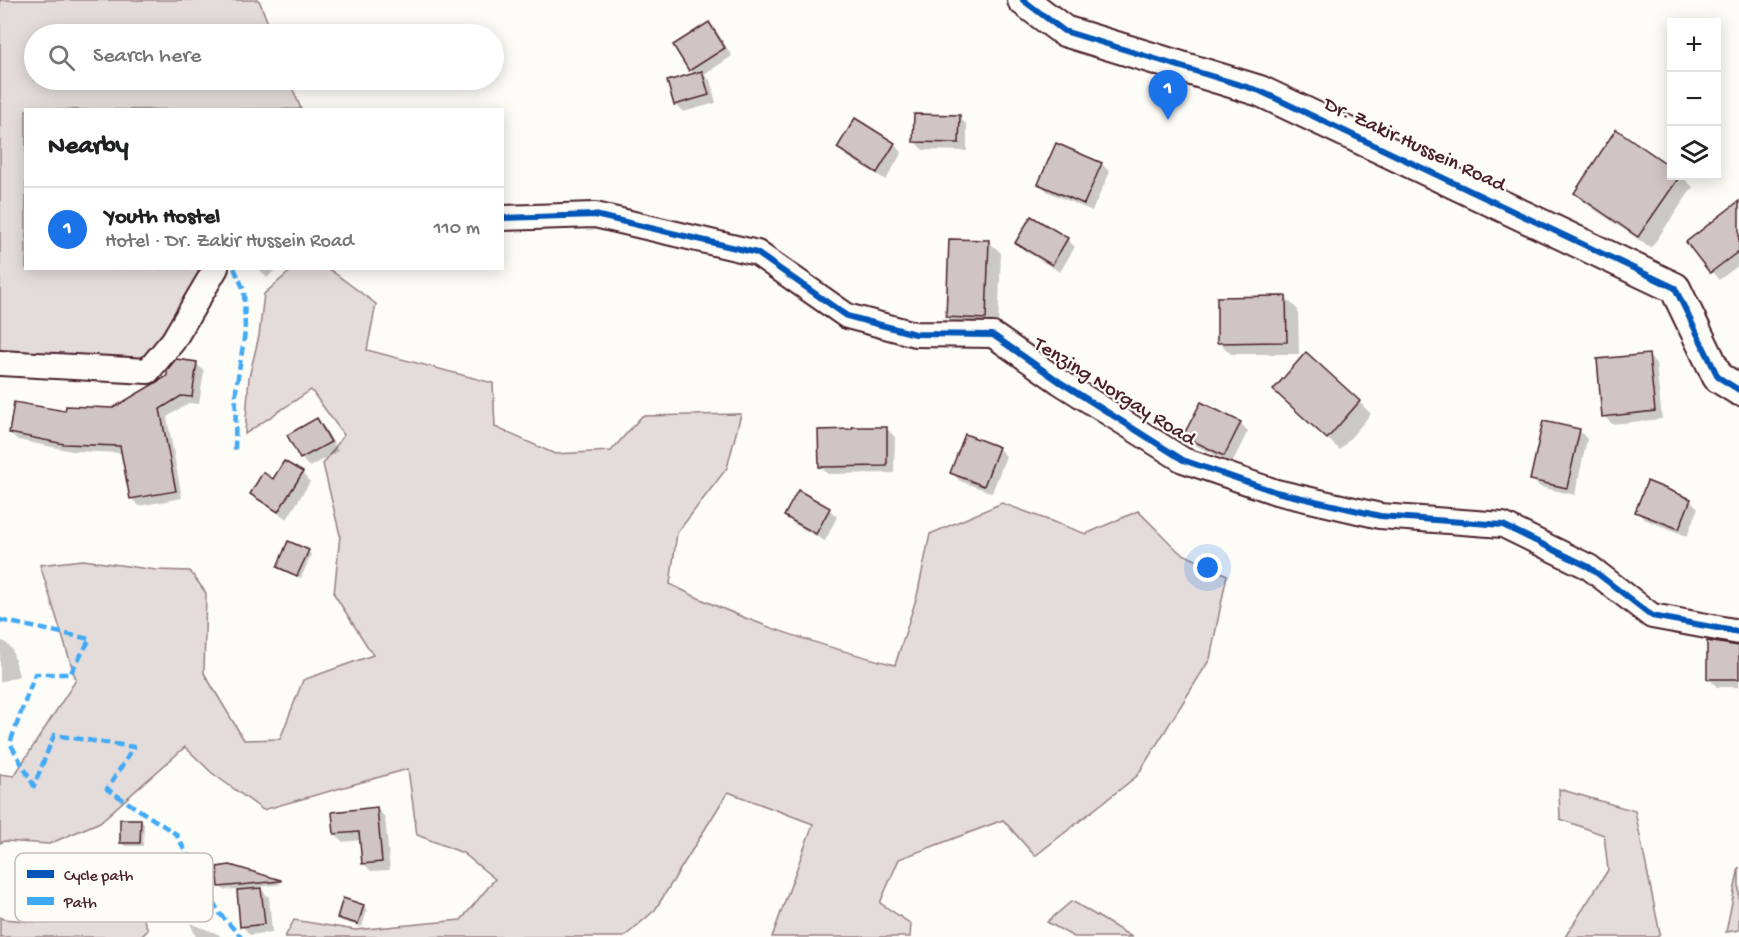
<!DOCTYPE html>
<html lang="en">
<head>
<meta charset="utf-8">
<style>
	:root { --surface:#fff; --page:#f6f6f6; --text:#202124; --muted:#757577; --line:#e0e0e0; --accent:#1a73e8 }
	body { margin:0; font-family:"Gochi Hand",sans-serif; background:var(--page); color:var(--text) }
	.controls { position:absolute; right:18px; top:18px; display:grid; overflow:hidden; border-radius:0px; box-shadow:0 3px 15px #0003 }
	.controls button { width:54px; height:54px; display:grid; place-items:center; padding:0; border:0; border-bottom:2px solid var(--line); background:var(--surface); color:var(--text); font:30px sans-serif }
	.you { position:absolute; left:1208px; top:568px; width:21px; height:21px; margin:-15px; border:4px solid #fff; border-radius:50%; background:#1a73e8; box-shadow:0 0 0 9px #1a73e833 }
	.badge { display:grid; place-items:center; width:39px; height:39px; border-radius:50%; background:var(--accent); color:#fff; font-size:20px; font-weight:700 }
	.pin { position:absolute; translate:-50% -50px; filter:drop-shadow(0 2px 3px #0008) }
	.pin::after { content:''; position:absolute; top:32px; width:21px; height:18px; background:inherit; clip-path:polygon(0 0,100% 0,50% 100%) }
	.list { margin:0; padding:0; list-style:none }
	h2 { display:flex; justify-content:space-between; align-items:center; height:78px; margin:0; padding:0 24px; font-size:26px }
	h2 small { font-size:20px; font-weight:400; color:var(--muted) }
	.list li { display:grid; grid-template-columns:39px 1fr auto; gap:18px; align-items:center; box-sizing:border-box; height:84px; padding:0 24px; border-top:2px solid var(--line) }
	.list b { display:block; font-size:22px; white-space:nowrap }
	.list p { margin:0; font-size:20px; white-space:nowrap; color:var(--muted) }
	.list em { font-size:20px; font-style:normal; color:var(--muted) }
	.icon { flex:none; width:33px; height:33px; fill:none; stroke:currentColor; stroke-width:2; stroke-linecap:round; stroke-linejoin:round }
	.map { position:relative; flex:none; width:1739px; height:937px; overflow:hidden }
	.search { position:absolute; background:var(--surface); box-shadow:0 3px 15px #0003; left:24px; top:24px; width:480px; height:66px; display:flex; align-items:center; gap:15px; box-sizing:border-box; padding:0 21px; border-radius:33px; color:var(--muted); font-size:22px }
	.panel { position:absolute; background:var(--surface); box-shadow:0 3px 15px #0003; left:24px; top:108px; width:480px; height:162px; border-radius:0px }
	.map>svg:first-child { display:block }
</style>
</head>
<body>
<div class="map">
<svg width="1739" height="937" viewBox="0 0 1739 937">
	<rect width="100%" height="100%" fill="#fdfcf7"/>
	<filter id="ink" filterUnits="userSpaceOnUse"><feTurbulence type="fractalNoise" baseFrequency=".0167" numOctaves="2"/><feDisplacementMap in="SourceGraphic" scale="12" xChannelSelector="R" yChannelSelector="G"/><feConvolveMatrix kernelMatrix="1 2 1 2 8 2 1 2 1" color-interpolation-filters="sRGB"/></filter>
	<g filter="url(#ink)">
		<g fill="#e3dcda" stroke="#967e82" stroke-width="1.5">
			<path d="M 0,0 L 259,0 L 272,34 L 34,34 L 34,80 L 289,80 L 301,109 L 26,110 L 26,268 L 204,269 L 163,342 L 134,362 L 0,356 Z"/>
			<path d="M 293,269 L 329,269 L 376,304 L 367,350 L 493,383 L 495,427 L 555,454 L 611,451 L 642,416 L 741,414 L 727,468 L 677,533 L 670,584 C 741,621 818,645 895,665 L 917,596 L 930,534 L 1002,503 L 1086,534 L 1138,511 L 1179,552 L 1227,575 L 1210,659 L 1137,776 L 1035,856 L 1003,820 L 899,859 L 880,903 L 911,924 L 910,937 L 772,937 L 813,824 L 728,792 L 655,910 L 624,937 L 285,937 L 294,920 L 355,930 L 461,920 L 495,879 L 463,853 L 417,835 L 408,769 L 263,810 L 212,773 L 185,747 L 100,822 L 49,844 L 4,841 L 0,843 L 0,774 L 14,776 L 76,680 L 40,565 L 83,560 L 156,570 L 190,571 L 206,593 L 204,673 L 244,740 L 280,739 L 303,680 L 373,655 L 334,594 L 340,535 L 323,464 L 344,435 L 311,390 L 245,434 L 249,377 L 259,336 L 264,294 Z"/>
			<path d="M 1559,789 L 1635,811 L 1660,934 L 1657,937 L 1565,937 L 1608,870 L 1604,835 L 1560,819 Z"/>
			<path d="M 1739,867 L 1739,930 L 1726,932 Z"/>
			<path d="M 127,879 L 148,930 L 141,937 L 0,937 L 0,917 L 3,919 L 49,923 Z"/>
			<path d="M 1072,901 L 1132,937 L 1074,937 L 1047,922 Z"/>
		</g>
		<g fill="#0003">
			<path d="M 709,24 L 717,32 L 732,56 L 704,75 L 710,80 L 716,103 L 683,112 L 675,104 L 694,74 L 690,70 Z"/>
			<path d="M 959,117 L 967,125 L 967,151 L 923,150 L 915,142 Z"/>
			<path d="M 1617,131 L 1672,168 L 1672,176 L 1681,176 L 1693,187 L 1651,248 L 1588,205 L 1575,193 Z"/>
			<path d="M 894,144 L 902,152 L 886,180 L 846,156 L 838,148 Z"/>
			<path d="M 1057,145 L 1102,164 L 1110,172 L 1092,211 L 1048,192 L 1040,184 Z"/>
			<path d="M 1739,212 L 1739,265 L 1719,280 L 1688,242 Z"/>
			<path d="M 1067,239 L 1075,247 L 1060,272 L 1025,251 L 1017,243 Z"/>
			<path d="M 988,241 L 1001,253 L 998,330 L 960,329 L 948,317 Z"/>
			<path d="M 258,268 L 277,268 L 267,278 Z"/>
			<path d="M 1286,298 L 1298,310 L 1299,354 L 1231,354 L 1219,342 Z"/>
			<path d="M 1648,355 L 1656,364 L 1662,419 L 1612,424 L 1604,416 Z"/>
			<path d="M 196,363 L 204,371 L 199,404 L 189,403 L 167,417 L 182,498 L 139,506 L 132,499 L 123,453 L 72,451 L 18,440 L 10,433 L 67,413 L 113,410 Z"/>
			<path d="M 1287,402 L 1359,402 L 1371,414 L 1340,450 Z"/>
			<path d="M 317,420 L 325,428 L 338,451 L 309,467 L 301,458 L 289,436 Z"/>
			<path d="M 1240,423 L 1248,431 L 1232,463 L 1193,444 L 1185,435 Z"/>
			<path d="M 887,429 L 895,437 L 894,473 L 828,474 L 820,466 Z"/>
			<path d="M 1579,430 L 1587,439 L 1575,495 L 1540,487 L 1532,479 Z"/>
			<path d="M 998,448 L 1006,456 L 992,493 L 960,481 L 952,473 Z"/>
			<path d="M 285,463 L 302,473 L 310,482 L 287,519 L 260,501 L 252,493 L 274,481 Z"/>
			<path d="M 1690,500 L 1698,508 L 1687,536 L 1644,519 L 1636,511 Z"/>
			<path d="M 829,509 L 837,517 L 825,541 L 794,524 L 786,516 Z"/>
			<path d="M 308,551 L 311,555 L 301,578 L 282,570 L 279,566 Z"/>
			<path d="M 4,641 L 12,649 L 19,676 L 0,682 L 0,642 Z"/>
			<path d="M 1739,647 L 1739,687 L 1717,687 L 1709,679 Z"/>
			<path d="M 377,809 L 385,817 L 390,870 L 371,871 L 363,863 L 361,840 L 343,842 L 335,834 Z"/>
			<path d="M 140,820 L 144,824 L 143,846 L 125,846 L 121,842 Z"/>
			<path d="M 229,867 L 282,884 L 258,887 L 269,897 L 272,932 L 250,935 L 242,926 L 238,889 L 224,890 L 221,887 Z"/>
			<path d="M 363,906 L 367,910 L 362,927 L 342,921 L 339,917 Z"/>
			<path d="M 190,923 L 218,934 L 221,937 L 196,937 Z"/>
		</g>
		<g fill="#d0c5c4" stroke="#4a1f2b" stroke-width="1.5">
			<path d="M 709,22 L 725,48 L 689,71 L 673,45 Z"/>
			<path d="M 702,71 L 709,95 L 674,105 L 667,81 Z"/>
			<path d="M 914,114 L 960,115 L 959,143 L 913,142 Z"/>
			<path d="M 855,118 L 895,143 L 877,173 L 837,148 Z"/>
			<path d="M 1616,129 L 1671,167 L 1671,176 L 1680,176 L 1638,237 L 1574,193 Z"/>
			<path d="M 1056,143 L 1102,163 L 1084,204 L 1038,184 Z"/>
			<path d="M 1739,201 L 1739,251 L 1710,273 L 1686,242 Z"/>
			<path d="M 1031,216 L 1068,238 L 1052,265 L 1015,243 Z"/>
			<path d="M 949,239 L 989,240 L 986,319 L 946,317 Z"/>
			<path d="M 1286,296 L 1287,342 L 1217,343 L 1217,297 Z"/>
			<path d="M 1306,352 L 1360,401 L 1327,439 L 1273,390 Z"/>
			<path d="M 1649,354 L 1655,411 L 1602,417 L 1597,359 Z"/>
			<path d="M 176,359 L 197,362 L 192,397 L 181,396 L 160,409 L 176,491 L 130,499 L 120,446 L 64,444 L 9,433 L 14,402 L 65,411 L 66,406 L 113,408 L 167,376 L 167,370 Z"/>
			<path d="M 1201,402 L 1241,422 L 1224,456 L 1183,436 Z"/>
			<path d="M 317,418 L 331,442 L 300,459 L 287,435 Z"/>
			<path d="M 1543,421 L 1580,429 L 1567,488 L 1530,480 Z"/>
			<path d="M 852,427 L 887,427 L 887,466 L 819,467 L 818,430 L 852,429 Z"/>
			<path d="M 965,434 L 999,447 L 984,486 L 950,473 Z"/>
			<path d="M 284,461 L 303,472 L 278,512 L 250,494 L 263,472 L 273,479 Z"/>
			<path d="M 1647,481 L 1691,499 L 1679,529 L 1635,512 Z"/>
			<path d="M 798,490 L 830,508 L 816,534 L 784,516 Z"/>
			<path d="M 288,541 L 309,550 L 297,576 L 277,567 Z"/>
			<path d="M 1707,641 L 1739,646 L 1739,679 L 1707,679 Z"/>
			<path d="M 377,807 L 382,862 L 362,864 L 359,832 L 334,834 L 332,812 Z"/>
			<path d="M 120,819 L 141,819 L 140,843 L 120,843 Z"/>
			<path d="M 230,865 L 281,880 L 281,881 L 219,887 L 217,867 Z"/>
			<path d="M 261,888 L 265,924 L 240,927 L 237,890 Z"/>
			<path d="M 343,898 L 364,905 L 358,924 L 337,918 Z"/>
		</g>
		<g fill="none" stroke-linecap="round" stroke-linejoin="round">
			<g stroke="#4a1f2b" stroke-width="28">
				<g id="minor">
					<path d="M 502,218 L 595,215 L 757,253 L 847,316 L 915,334 L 993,335 L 1060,382 L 1183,460 L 1276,492 L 1380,516 L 1503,525 L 1589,567 L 1652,616 L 1739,632"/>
					<path d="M 0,363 L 148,371 L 173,341 L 216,268"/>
				</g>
			</g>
			<g stroke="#4a1f2b" stroke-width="34">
				<path id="tertiary" d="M 1023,0 L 1064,31 L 1260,91 L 1675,288 L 1718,377 L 1739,390"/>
			</g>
			<use href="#minor" stroke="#fdfcf7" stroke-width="24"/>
			<use href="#tertiary" stroke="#fdfcf7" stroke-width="30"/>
			<g stroke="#3fa9f5" stroke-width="4.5" stroke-dasharray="9 4.5" stroke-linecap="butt">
				<path d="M 234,268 L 244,290 L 245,332 L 236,390 L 235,453"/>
				<path d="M 0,620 L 90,639 L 70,674 L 35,674 L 10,743 L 34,786 L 54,735 L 134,747 L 107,789 L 176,834 L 220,914 L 241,937"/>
			</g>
			<g stroke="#fdfcf7" stroke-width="10">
				<g id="cycleway">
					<path d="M 1023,0 L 1064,31 L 1260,91 L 1675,288 L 1718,377 L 1739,390"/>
					<path d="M 502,218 L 595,215 L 757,253 L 847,316 L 915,334 L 993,335 L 1060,382 L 1183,460 L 1276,492 L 1380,516 L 1503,525 L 1589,567 L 1652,616 L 1739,632"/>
				</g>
			</g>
			<use href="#cycleway" stroke="#0057b8" stroke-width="6"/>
		</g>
	</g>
	<g text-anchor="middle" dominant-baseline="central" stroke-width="4.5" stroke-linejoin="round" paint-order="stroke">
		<g font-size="21" fill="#4a1f2b" stroke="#fdfcf7">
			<text transform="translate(1414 146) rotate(25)">Dr. Zakir Hussein Road</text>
			<text transform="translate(1114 393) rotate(32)">Tenzing Norgay Road</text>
		</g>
	</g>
	<rect x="15" y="853" width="198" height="69" rx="9" fill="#fdfcf7" stroke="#c7baba" stroke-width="1.5"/>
	<rect x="27" y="870" width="27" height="8" fill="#0057b8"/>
	<rect x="27" y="897" width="27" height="8" fill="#3fa9f5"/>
	<g font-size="16" fill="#4a1f2b">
		<text x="64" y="880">Cycle path</text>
		<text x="64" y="907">Path</text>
	</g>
</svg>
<div class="controls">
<button>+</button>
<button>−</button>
<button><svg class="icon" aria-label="layers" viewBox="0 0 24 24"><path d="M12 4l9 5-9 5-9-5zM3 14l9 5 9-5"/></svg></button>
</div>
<div class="you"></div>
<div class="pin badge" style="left:1168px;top:120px">1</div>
<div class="search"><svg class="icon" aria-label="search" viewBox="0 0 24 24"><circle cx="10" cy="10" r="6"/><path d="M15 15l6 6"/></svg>Search here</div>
<section class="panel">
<h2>Nearby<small></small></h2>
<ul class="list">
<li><span class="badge">1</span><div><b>Youth Hostel</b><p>Hotel · Dr. Zakir Hussein Road</p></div><em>110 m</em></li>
</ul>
</section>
</div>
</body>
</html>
